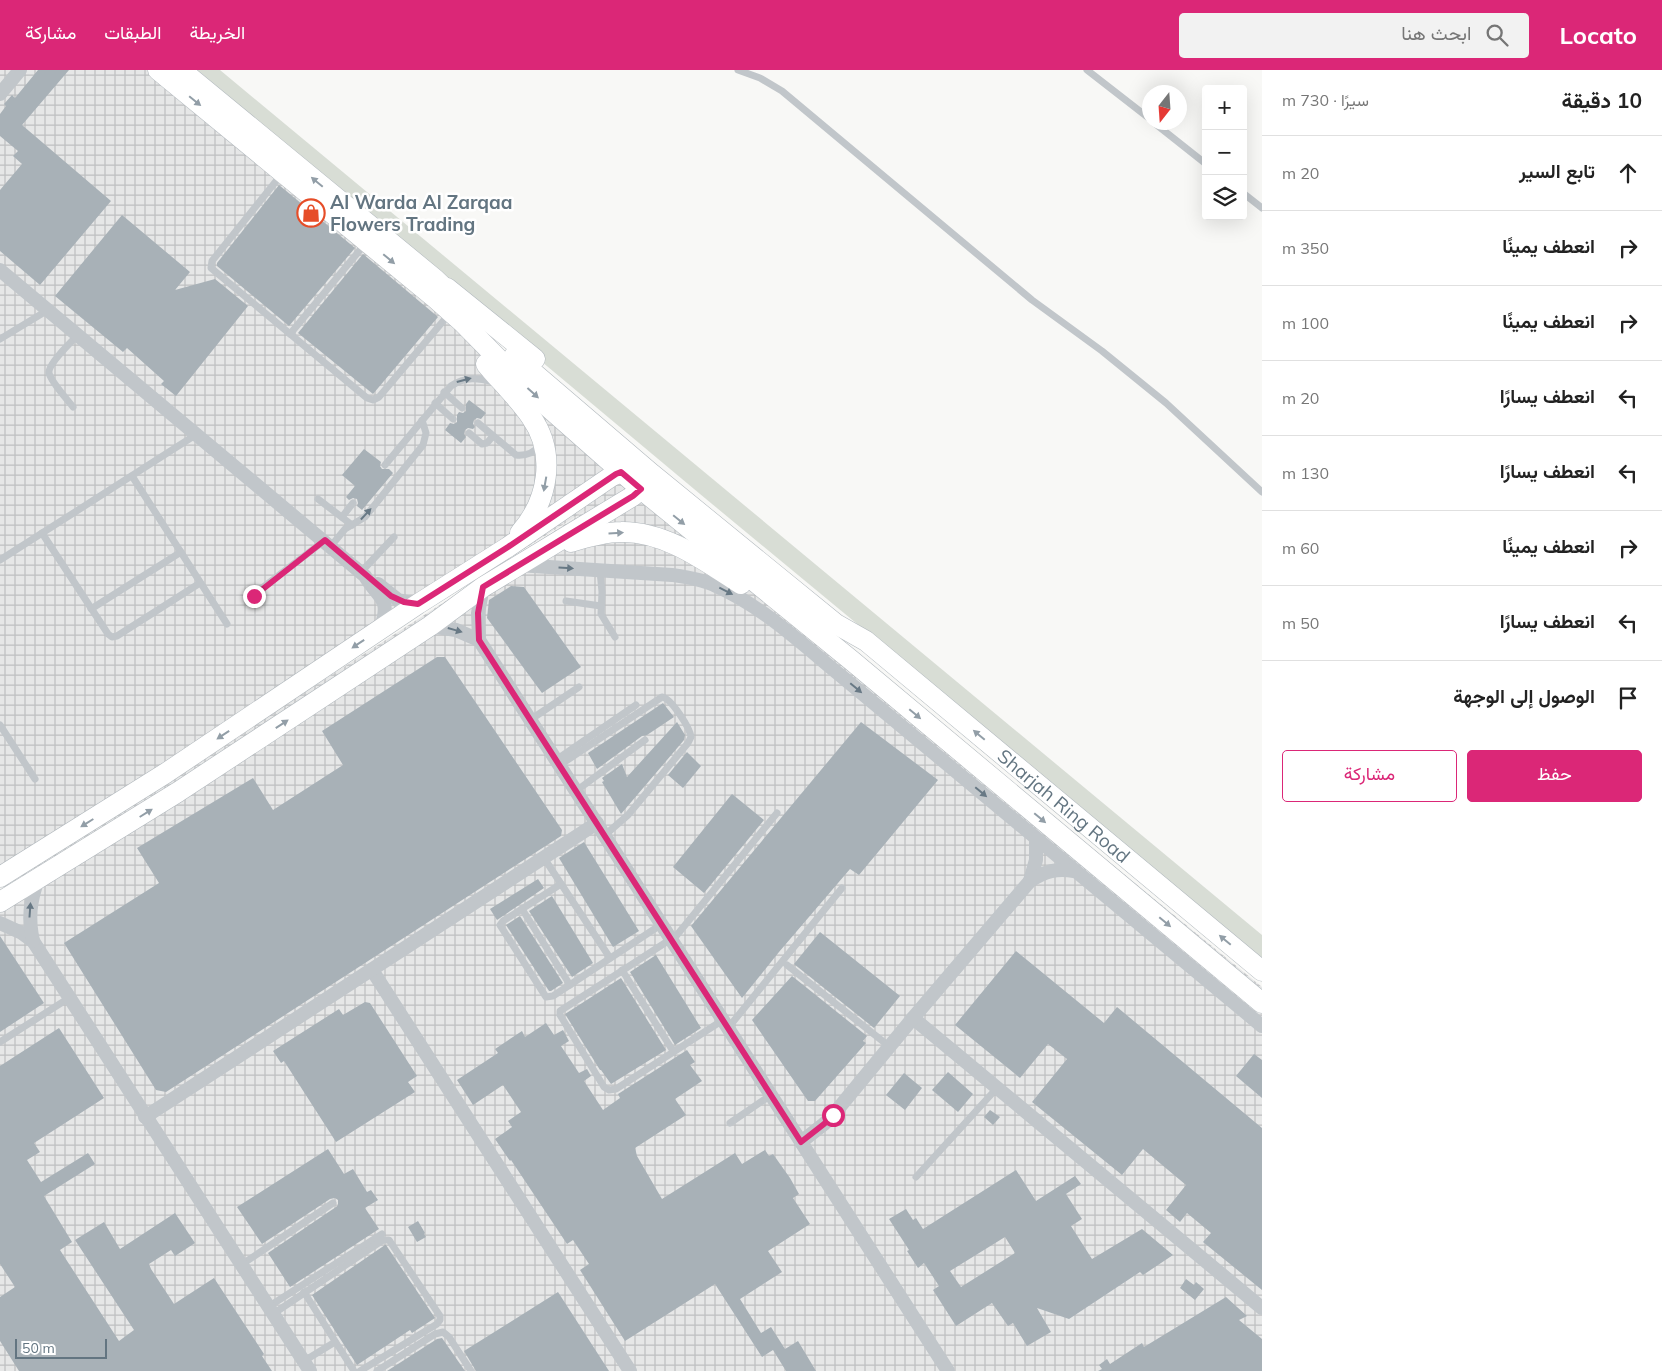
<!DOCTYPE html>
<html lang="ar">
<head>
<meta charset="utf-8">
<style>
	:root { --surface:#fff; --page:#f2f2f2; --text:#222; --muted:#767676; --line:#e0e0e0; --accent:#db2777 }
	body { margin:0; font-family:Mulish,Vazirmatn,sans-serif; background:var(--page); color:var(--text); direction:rtl }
	.controls { position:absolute; right:15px; top:15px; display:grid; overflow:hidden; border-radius:5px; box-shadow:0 5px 20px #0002 }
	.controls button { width:45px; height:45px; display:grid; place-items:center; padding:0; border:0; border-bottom:1px solid var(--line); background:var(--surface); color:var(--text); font:25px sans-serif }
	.compass { position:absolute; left:1142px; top:15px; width:45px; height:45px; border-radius:50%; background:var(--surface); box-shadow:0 5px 20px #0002; rotate:197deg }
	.scale { position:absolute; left:15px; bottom:12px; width:92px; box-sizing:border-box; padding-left:5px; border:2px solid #637581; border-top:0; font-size:14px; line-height:18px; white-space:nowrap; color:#637581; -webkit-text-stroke:4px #fff; paint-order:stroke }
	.stop { position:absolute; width:15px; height:15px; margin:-11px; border:4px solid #db2777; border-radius:50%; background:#fff }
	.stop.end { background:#db2777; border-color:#fff; box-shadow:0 1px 5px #0008 }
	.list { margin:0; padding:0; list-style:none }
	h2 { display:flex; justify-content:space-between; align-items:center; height:65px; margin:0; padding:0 20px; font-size:21px }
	h2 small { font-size:16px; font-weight:400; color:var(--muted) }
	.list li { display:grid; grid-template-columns:32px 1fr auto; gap:15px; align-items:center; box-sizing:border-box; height:75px; padding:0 20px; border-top:1px solid var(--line) }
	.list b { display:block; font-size:19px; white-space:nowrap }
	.list em { font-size:16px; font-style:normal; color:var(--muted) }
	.actions { display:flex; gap:10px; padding:15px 20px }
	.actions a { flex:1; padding:11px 0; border:1px solid var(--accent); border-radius:5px; text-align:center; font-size:18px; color:var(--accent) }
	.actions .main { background:var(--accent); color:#fff }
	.icon { flex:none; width:28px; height:28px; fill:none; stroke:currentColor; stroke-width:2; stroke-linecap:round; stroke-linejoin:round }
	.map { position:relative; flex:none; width:1262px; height:1301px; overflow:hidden; direction:ltr }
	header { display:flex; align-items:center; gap:30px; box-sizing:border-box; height:70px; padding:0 25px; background:var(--accent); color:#fff }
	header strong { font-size:24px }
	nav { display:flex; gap:28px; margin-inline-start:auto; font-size:18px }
	.search { width:350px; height:45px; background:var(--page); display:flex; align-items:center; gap:12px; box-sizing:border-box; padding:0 18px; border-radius:5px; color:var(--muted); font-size:19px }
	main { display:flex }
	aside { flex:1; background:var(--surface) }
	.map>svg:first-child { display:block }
</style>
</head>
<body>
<header>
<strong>Locato</strong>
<div class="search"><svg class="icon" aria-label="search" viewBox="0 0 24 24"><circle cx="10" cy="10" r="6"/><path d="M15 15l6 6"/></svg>ابحث هنا</div>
<nav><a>الخريطة</a><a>الطبقات</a><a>مشاركة</a></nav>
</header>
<main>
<aside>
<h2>10 دقيقة<small>سيرًا · 730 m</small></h2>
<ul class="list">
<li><svg class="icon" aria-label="ahead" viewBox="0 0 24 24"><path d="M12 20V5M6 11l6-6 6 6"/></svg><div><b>تابع السير</b></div><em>20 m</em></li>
<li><svg class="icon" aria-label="right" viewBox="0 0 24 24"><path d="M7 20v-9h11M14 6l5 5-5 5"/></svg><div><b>انعطف يمينًا</b></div><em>350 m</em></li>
<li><svg class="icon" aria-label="right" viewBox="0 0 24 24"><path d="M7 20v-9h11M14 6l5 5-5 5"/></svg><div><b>انعطف يمينًا</b></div><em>100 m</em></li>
<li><svg class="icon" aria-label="left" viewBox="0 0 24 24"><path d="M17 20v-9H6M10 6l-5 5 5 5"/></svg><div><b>انعطف يسارًا</b></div><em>20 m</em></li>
<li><svg class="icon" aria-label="left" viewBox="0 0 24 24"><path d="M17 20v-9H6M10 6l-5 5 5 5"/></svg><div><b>انعطف يسارًا</b></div><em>130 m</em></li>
<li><svg class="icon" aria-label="right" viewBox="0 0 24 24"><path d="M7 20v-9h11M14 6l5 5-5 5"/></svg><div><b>انعطف يمينًا</b></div><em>60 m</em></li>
<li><svg class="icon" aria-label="left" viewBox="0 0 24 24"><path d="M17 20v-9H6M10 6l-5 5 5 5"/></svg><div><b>انعطف يسارًا</b></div><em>50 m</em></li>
<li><svg class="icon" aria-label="arrive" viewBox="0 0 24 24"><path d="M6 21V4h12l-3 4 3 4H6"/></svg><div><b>الوصول إلى الوجهة</b></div></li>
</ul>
<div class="actions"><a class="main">حفظ</a><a>مشاركة</a></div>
</aside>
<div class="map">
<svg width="1262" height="1301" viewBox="0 0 1262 1301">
	<defs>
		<pattern id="industrial-grid" width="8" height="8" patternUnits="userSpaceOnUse" patternTransform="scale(1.25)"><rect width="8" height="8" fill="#e6e7e7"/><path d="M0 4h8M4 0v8" fill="none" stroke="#bec0c1"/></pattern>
	</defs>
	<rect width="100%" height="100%" fill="#f8f8f6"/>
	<path fill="url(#industrial-grid)" d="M 0,0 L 147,0 L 638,407 L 1262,917 L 1262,1301 L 0,1301 L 0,819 L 593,436 L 0,806 Z"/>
	<path fill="#d8ddd5" d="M 193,0 L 220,0 L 1262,865 L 1262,889 L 700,424 Z"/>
	<g fill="#a8b1b7" fill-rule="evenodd">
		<path d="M 38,0 L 69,0 L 22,55 L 111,131 L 40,215 L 0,181 L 0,120 L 22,94 L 13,86 L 18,81 L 0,66 L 0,44 L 6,36 L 4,34 L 12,25 L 15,28 Z"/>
		<path d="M 279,115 L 355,178 L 289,256 L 217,196 L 217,193 Z"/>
		<path d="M 122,145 L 190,202 L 175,220 L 215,209 L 248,236 L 176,326 L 161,314 L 164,311 L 127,278 L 123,282 L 55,226 Z"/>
		<path d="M 363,184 L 438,247 L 373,324 L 298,263 Z"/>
		<path d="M 469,330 L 486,343 L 481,349 L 477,348 L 474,350 L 473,354 L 475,357 L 473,359 L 468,358 L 465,360 L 464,364 L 466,367 L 461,373 L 445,360 L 450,353 L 454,354 L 457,352 L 457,345 L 459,342 L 463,343 L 466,341 L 466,334 Z"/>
		<path d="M 364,379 L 381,392 L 380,396 L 382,399 L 389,399 L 393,403 L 362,440 L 357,436 L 358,433 L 357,429 L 353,428 L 349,430 L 346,427 L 355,416 L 342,405 Z"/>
		<path d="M 511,516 L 524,517 L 581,597 L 542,623 L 487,548 L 489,530 Z"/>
		<path d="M 437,587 L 445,587 L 562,760 L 561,766 L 166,1022 L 156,1020 L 64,873 L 159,813 L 137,778 L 253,708 L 273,740 L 343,695 L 322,661 Z"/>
		<path d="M 663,633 L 674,647 L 647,665 L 642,666 L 597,699 L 588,683 Z"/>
		<path d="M 677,652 L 685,665 L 684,670 L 621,744 L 602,712 L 604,711 L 602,708 L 622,694 L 627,707 Z"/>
		<path d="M 861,652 L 938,710 L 859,805 L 850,799 L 779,882 L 742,928 L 691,856 Z"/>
		<path d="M 687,682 L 701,696 L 683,718 L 668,705 Z"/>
		<path d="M 732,724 L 764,750 L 704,823 L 673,797 Z"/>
		<path d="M 584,772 L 639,861 L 613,877 L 559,788 Z"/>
		<path d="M 538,809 L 544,818 L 497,850 L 490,839 Z"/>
		<path d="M 552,826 L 593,893 L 572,907 L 529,841 Z"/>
		<path d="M 520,846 L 563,913 L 551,921 L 549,921 L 506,855 Z"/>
		<path d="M 820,862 L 900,926 L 874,958 L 794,894 Z"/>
		<path d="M 0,866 L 44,933 L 0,962 Z"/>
		<path d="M 1016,881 L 1104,953 L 1117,937 L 1262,1058 L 1262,1220 L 1203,1172 L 1211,1163 L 1187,1143 L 1180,1152 L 1166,1140 L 1186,1115 L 1143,1079 L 1122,1105 L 1032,1032 L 1067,989 L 1048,974 L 1020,1008 L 955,955 Z"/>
		<path d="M 656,885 L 701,958 L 675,975 L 630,902 Z"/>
		<path d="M 792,906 L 867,966 L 863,971 L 866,973 L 815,1031 L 808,1031 L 752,950 Z"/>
		<path d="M 621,908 L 666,980 L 611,1014 L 601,1000 L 600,1000 L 565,944 Z"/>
		<path d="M 365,932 L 370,933 L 417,1006 L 408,1012 L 415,1022 L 336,1072 L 284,991 L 281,993 L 273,981 L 339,939 L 343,945 Z"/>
		<path d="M 546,953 L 554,965 L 563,960 L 569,971 L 561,976 L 579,1003 L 587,999 L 591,1006 L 584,1011 L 603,1040 L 620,1028 L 618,1024 L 687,980 L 695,992 L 690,995 L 702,1011 L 675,1029 L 686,1045 L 635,1078 L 637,1086 L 662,1129 L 735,1083 L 742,1094 L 765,1080 L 769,1086 L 773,1084 L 790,1108 L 799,1124 L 793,1128 L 810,1154 L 768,1181 L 782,1202 L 740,1229 L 761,1263 L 771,1257 L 785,1279 L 798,1271 L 816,1301 L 786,1301 L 773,1280 L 762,1287 L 715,1214 L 625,1271 L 580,1200 L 589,1194 L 573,1170 L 567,1174 L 511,1090 L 510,1091 L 495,1069 L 512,1057 L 508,1051 L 521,1042 L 503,1015 L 473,1035 L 457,1010 L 498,983 L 495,979 L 522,961 L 525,967 Z"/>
		<path d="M 59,958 L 104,1028 L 34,1073 L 40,1082 L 27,1090 L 41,1112 L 88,1083 L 95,1094 L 44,1126 L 72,1172 L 60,1180 L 119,1271 L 134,1260 L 75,1170 L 104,1152 L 120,1179 L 175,1143 L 195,1173 L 175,1186 L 171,1180 L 149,1194 L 151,1199 L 174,1234 L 214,1208 L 264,1284 L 262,1286 L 272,1301 L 19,1301 L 0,1271 L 0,1227 L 15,1217 L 0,1194 L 0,996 Z"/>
		<path d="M 1254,984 L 1262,990 L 1262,1028 L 1236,1006 Z"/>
		<path d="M 948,1002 L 973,1024 L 958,1042 L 932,1020 Z"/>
		<path d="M 904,1003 L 922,1018 L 905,1040 L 886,1025 Z"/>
		<path d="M 990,1040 L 1000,1047 L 993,1055 L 984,1047 Z"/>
		<path d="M 328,1079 L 344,1104 L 353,1099 L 367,1122 L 371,1120 L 378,1130 L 365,1138 L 379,1159 L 290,1217 L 268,1183 L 336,1137 L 338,1135 L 338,1130 L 335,1128 L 330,1129 L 262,1174 L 237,1137 Z"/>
		<path d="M 1016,1100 L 1036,1131 L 1075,1106 L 1081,1114 L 1066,1124 L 1082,1149 L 1071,1156 L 1092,1189 L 1142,1159 L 1173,1185 L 1143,1205 L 1140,1202 L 1069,1249 L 1037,1238 L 1051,1262 L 1027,1276 L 1013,1253 L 1008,1256 L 992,1233 L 956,1256 L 933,1220 L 939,1216 L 924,1193 L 918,1198 L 907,1181 L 909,1180 L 889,1149 L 906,1139 L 913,1150 L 916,1148 L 923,1159 ZM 1005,1167 L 1015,1183 L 961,1217 L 950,1201 Z"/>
		<path d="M 418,1151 L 425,1163 L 424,1164 L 426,1167 L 417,1172 L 408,1157 Z"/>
		<path d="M 385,1175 L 386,1175 L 435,1248 L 412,1263 L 410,1260 L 357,1295 L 312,1225 Z"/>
		<path d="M 1186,1209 L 1194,1215 L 1196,1212 L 1204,1219 L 1195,1230 L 1180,1218 Z"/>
		<path d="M 558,1222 L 609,1301 L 476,1301 L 464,1281 Z"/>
		<path d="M 1226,1227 L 1247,1246 L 1239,1250 L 1262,1269 L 1262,1301 L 1098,1301 L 1102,1299 L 1099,1295 L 1107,1289 L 1110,1294 L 1142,1273 L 1144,1277 Z"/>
		<path d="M 442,1268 L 465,1301 L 387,1301 L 437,1269 Z"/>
	</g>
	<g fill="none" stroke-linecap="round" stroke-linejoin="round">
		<g stroke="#b1b8bd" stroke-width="21">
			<g id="secondary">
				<path d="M 158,0 L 435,228 L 462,252 L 531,322 L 641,419 L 851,590 L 1262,933"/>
				<path d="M 181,0 L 435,209 L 456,229"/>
				<path d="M 447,218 L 535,289"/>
				<path id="s1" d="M 514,286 L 652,404 L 836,554 L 866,571 L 1262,901"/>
				<path d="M 486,294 C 501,312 518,328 531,347 C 557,384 548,431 520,463"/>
				<path d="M 571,472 C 587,467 604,462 621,462 C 665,461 705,491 741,514"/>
				<path d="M 0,807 L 166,703 L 418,534 L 508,477 L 612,406 L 621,402 L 633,400"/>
				<path d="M 0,832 L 178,722 L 430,556 L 483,517 L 633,426 L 641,419 L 645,407"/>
			</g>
		</g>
		<g stroke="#c1c6ca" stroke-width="7">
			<path d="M 738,0 L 760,8 L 782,21 L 1032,230 L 1102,281 L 1166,333 L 1262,422"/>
			<path d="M 1087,0 L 1150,49"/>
			<path d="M 1153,52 L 1206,94"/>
			<path d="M 281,105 L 212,191 L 211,198 L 367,328 L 373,330 L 379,327 L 450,243"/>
			<path d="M 1243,123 L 1262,138"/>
			<path d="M 290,264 L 365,174"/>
			<path d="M 0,269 L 48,240"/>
			<path d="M 444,322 L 462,338"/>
			<path d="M 435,333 L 453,349"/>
			<path d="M 73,337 C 67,329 51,312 49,303 C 48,294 71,272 78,265"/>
			<path d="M 478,353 L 516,385 C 526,386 534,383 540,375"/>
			<path d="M 469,363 L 482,374 L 487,373 L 493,366"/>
			<path d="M 385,395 L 451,316 C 466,306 478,308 494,312"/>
			<path d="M 132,406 L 227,554"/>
			<path d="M 318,429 L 352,455"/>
			<path d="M 342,447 L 353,433"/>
			<path d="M 42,463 L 108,564 L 112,567 L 117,566 L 200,513"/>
			<path d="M 331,476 L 345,459 L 365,447 L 423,375 L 426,363 L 422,350"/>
			<path d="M 0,490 L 197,364"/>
			<path d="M 600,501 L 602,522 L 601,544 L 615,567"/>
			<path d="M 361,502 L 394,467"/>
			<path d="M 253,525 L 324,471"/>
			<path d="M 566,531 L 601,536"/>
			<path d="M 91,539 L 181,482"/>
			<path d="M 530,650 L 579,617"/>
			<path d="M 0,655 L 35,709"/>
			<path d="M 556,690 L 636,635"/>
			<path d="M 560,695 L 662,627 C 671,628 690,658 691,667 L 688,673 L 628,745 L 605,765"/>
			<path d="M 576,721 L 645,670"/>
			<path d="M 544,788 L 610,888"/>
			<path d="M 561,814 L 503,851 L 500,855 L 546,927 L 553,926 L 662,854"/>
			<path d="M 522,839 L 570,915"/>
			<path d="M 671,869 L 560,941 L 560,945 L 604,1017 L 609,1020 L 616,1019 L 723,950"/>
			<path d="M 672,871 L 777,743"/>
			<path d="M 787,895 L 890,977"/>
			<path d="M 622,900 L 673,981"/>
			<path d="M 728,958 L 842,818"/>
			<path d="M 0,972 L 69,928"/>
			<path d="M 730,1053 L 771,1025"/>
			<path d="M 916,1107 L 997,1018"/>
			<path d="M 241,1195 L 333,1133"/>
			<path d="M 304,1222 L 354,1301"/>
			<path d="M 268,1237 L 382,1164"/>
			<path d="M 273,1244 L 383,1170 L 389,1170 L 440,1246 L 440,1250 L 437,1254 L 360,1301"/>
			<path d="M 304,1291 L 335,1272"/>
			<path d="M 377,1301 L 435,1264 L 443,1262 L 449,1267 L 471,1301"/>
		</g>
		<g stroke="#c1c6ca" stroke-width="14">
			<path d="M 0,24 L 20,0"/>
			<path d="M 0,200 L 365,506 C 379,530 392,527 380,560"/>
			<path d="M 518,495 L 672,505 C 686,507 701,509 714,515 C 761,535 801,573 840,605 L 1262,956"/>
			<path d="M 378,514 L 398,530 L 418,534"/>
			<path d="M 483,517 L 478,543 L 479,570 L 948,1301"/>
			<path d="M 430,556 L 456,560 L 479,570"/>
			<path d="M 1030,811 L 1036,790 L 1036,769"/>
			<path d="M 0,853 L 22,863 L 33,871 L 310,1301"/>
			<path d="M 33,871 C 28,849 30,831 38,809"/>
			<path d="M 372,900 L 630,1301"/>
			<path d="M 913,948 L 1262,1238"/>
			<path d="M 145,1047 L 597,753"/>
			<path d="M 801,1072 L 824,1054 L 833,1045 L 913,948 L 1030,811 C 1045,801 1057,798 1074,801"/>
		</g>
		<use href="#secondary" stroke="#fff" stroke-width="20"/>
	</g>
	<defs><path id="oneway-solid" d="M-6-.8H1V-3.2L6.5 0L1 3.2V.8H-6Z" transform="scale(1.25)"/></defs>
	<g fill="#929ea7">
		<use href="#oneway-solid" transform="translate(195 31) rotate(39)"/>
		<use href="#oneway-solid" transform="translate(317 112) rotate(-140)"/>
		<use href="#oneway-solid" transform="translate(389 189) rotate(40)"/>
		<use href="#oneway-solid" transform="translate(533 323) rotate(42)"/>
		<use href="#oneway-solid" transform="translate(545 414) rotate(100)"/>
		<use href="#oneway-solid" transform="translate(679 450) rotate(39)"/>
		<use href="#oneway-solid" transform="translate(616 463) rotate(-4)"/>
		<use href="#oneway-solid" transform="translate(358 574) rotate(146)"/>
		<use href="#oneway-solid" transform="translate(915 644) rotate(40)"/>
		<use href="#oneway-solid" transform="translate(282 654) rotate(-33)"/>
		<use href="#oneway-solid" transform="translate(223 665) rotate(146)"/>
		<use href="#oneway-solid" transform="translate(979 665) rotate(-140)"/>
		<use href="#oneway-solid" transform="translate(146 743) rotate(-32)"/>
		<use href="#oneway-solid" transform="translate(1040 748) rotate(40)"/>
		<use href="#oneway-solid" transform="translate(87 753) rotate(148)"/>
		<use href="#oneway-solid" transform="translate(1165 852) rotate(40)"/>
		<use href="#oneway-solid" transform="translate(1225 870) rotate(-140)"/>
	</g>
	<g fill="#687985">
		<use href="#oneway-solid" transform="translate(464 310) rotate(-15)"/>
		<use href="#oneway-solid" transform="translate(366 444) rotate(-47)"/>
		<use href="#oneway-solid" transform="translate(566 498) rotate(4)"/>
		<use href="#oneway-solid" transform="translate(726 521) rotate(27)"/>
		<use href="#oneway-solid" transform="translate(455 560) rotate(16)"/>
		<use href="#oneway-solid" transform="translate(856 618) rotate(40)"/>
		<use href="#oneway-solid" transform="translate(981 722) rotate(40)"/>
		<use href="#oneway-solid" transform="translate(30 840) rotate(-86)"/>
	</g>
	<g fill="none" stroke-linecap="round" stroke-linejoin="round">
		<path stroke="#db2777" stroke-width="6" d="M 254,526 L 325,470 L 391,526 L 404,532 L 418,534 L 508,477 L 616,404 L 621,402 L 641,419 L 633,426 L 483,517 L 478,543 L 479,570 L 801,1072 L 824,1054 L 833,1045"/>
	</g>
	<defs>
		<g id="shop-ring" transform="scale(1.4375)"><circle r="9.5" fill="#fff" stroke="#e64d28" stroke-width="1.5"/><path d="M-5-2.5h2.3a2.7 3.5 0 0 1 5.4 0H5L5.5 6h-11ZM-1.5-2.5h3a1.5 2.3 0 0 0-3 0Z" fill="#e64d28"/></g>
	</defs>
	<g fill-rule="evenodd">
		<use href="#shop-ring" x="311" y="143"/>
	</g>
	<g text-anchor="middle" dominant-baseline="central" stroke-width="5" stroke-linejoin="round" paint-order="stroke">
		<g font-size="19" font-weight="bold" fill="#637581" stroke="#fff" text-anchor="start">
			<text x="330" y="132">Al Warda Al Zarqaa<tspan x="330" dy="22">Flowers Trading</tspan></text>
		</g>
		<g font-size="19" fill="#637581" stroke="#fff">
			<text stroke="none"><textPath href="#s1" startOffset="711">Sharjah Ring Road</textPath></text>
		</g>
	</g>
</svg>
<div class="controls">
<button>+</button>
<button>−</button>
<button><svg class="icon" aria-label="layers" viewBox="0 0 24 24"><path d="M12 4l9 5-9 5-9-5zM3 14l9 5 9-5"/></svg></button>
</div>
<svg class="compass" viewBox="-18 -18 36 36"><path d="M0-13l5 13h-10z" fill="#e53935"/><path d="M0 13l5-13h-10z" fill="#767676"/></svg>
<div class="scale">50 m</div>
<div class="stop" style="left:833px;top:1045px"></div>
<div class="stop end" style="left:254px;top:526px"></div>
</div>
</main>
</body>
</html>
